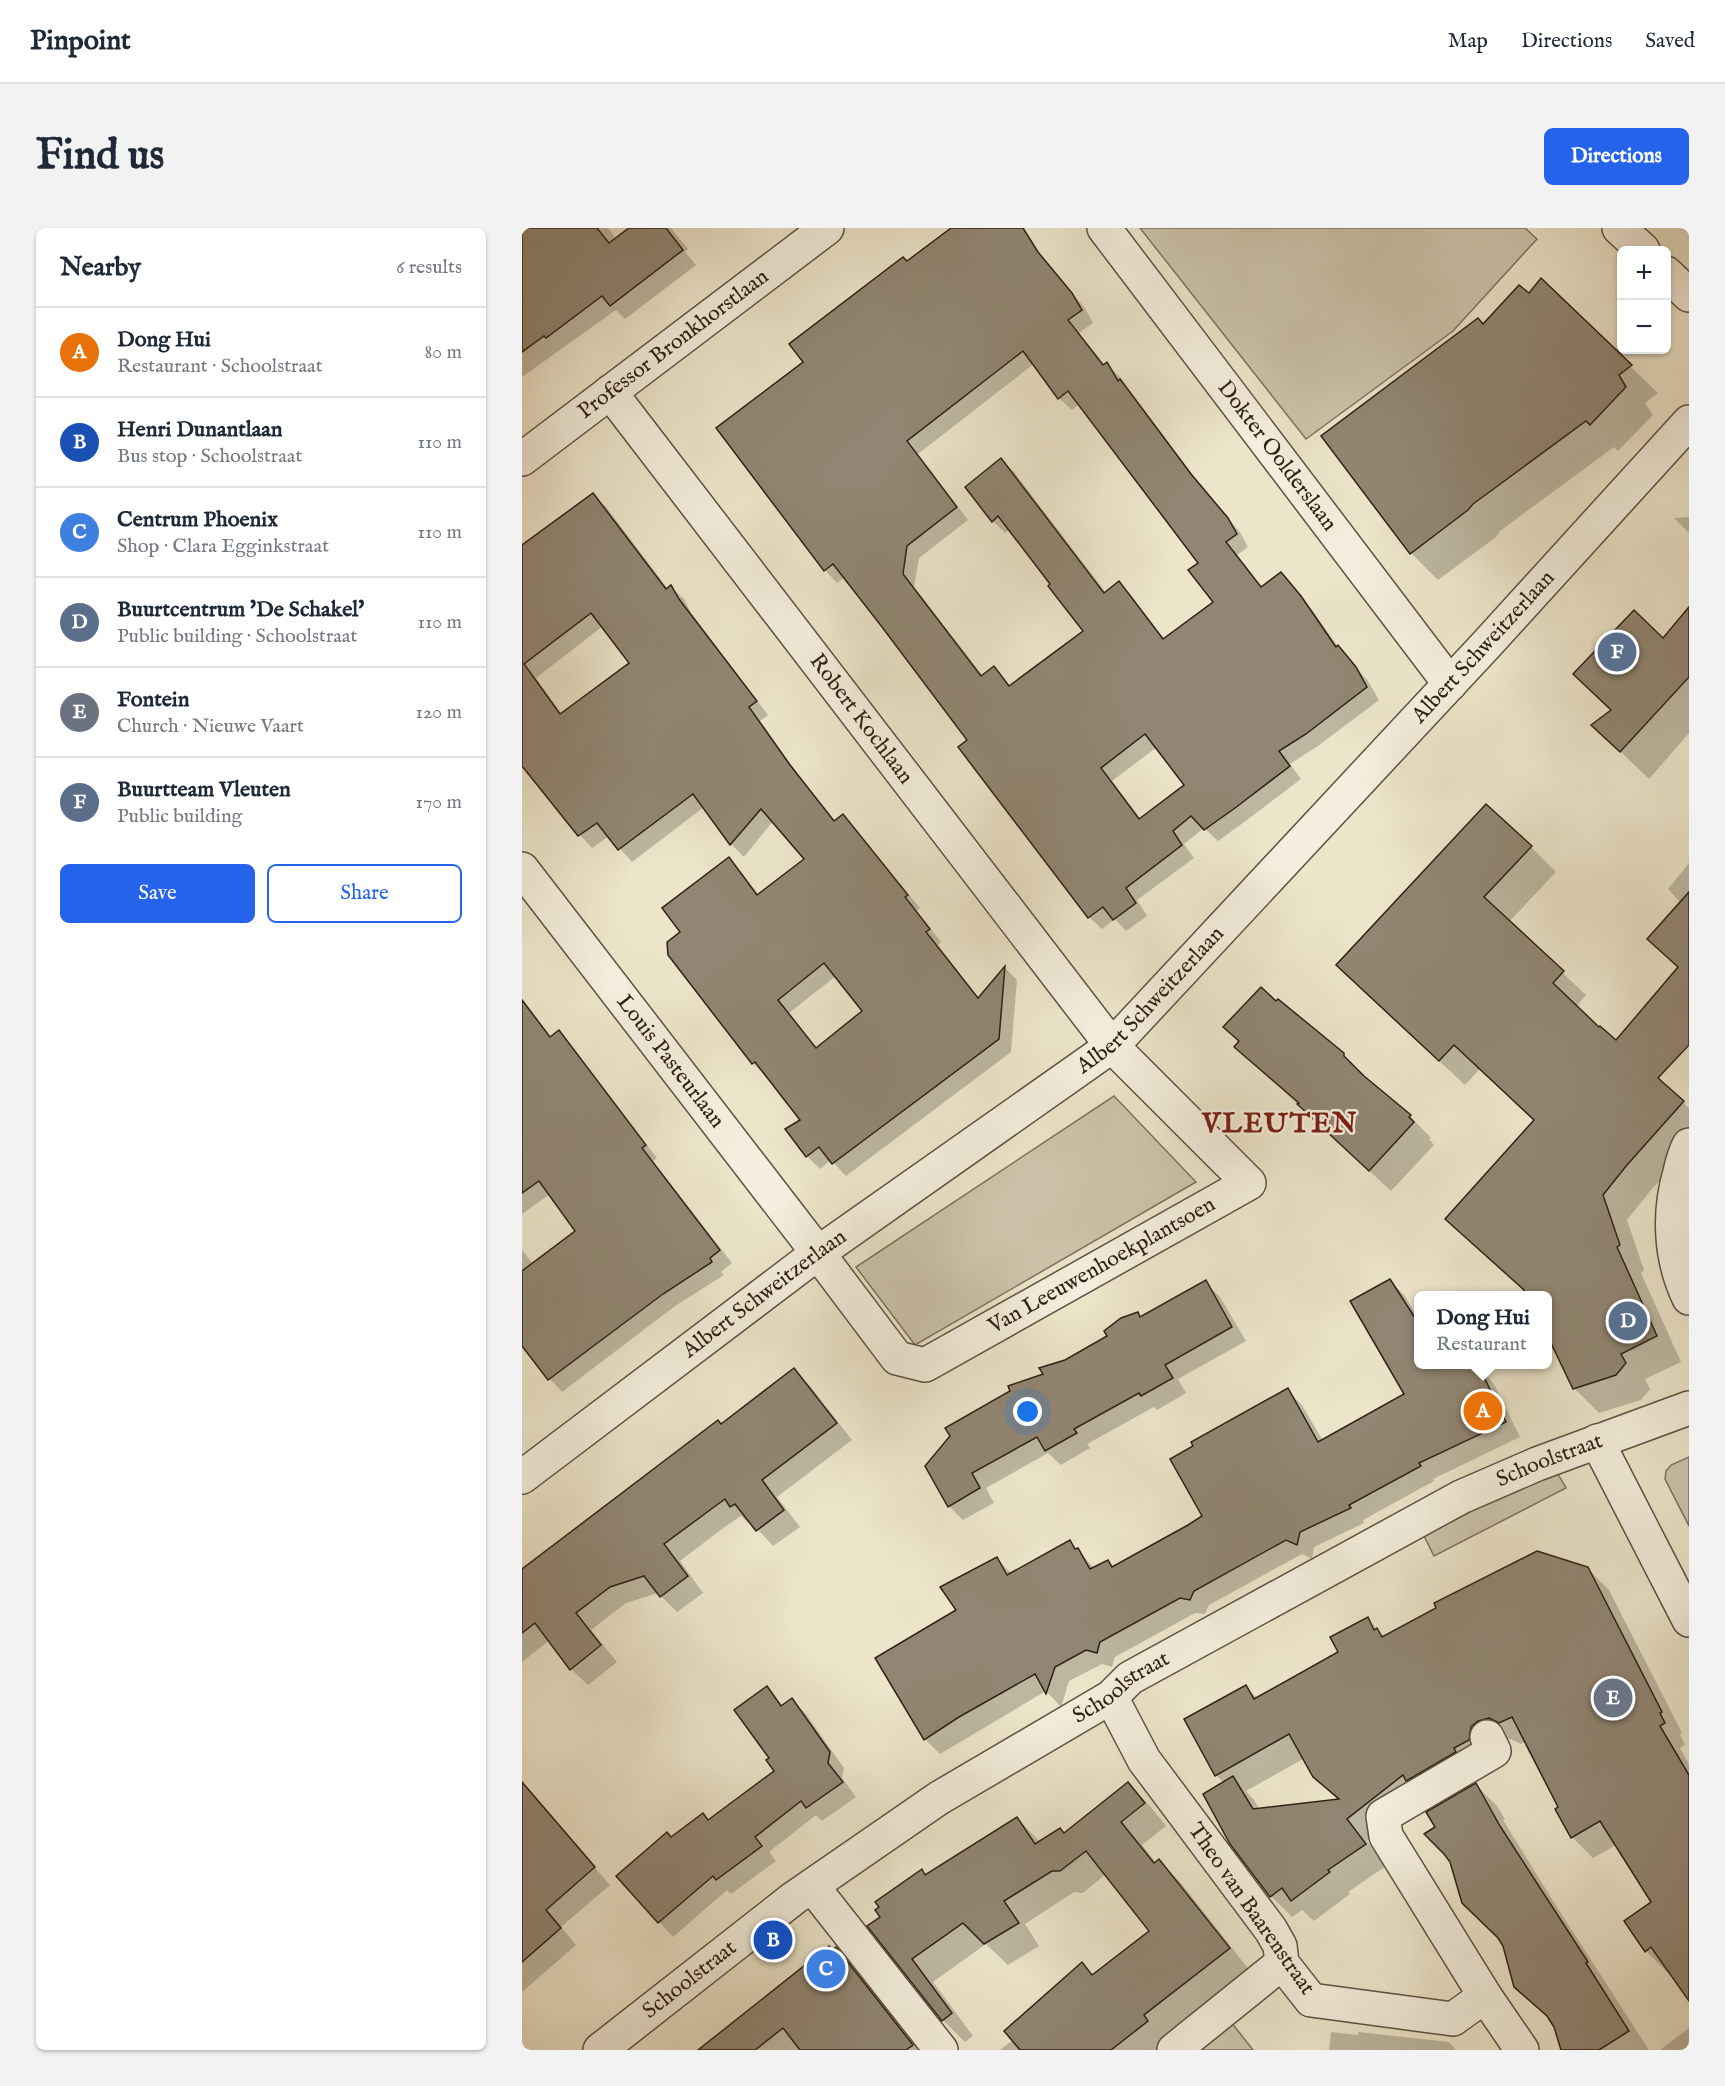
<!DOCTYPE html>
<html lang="en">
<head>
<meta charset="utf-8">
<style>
	:root { --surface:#fff; --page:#f2f2f3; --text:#1f2937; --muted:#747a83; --line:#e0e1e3; --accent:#2563eb }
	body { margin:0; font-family:"IM FELL English",serif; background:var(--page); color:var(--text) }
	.controls { position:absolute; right:18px; top:18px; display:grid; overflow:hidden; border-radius:9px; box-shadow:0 2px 4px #0004 }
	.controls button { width:54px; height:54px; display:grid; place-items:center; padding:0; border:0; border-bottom:2px solid var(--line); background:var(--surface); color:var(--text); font:30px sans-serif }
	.you { position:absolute; left:506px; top:1184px; width:21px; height:21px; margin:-15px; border:4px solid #fff; border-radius:50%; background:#1a73e8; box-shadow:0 0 0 9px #1a73e833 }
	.badge { display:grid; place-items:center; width:39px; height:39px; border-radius:50%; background:var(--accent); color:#fff; font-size:20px; font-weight:700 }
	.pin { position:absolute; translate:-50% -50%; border:3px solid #fff; box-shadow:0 2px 6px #0006 }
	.popup { position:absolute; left:892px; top:1063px; width:138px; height:78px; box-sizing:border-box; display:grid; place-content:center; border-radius:9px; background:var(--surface); filter:drop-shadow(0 2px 4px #0005); font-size:20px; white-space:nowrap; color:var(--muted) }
	.popup b { font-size:22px; color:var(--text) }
	.popup::after { content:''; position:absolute; left:50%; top:100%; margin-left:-12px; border:12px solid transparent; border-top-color:var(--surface) }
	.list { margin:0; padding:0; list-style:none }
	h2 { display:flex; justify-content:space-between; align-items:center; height:78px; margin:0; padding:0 24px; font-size:26px }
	h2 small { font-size:20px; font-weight:400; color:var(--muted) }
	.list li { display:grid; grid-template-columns:39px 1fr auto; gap:18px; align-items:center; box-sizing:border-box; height:90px; padding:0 24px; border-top:2px solid var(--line) }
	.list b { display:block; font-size:22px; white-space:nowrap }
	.list p { margin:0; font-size:20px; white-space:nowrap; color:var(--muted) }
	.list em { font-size:20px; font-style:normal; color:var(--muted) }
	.actions { display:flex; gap:12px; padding:18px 24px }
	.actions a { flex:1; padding:14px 0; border:2px solid var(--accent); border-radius:9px; text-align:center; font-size:21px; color:var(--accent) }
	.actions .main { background:var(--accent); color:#fff }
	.map { position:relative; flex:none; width:1167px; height:1822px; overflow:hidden; border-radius:9px }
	header { display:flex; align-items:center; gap:36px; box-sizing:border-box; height:84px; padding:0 30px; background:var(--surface); border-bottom:2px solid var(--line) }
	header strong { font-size:28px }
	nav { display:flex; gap:33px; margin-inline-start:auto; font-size:21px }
	.intro { display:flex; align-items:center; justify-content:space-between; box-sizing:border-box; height:144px; padding:0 36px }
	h1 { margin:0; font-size:42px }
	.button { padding:15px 27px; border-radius:9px; background:var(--accent); color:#fff; font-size:21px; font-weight:700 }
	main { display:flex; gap:36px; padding:0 36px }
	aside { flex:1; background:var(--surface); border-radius:9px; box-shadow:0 2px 4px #0004 }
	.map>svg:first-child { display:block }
</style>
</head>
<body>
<header>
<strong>Pinpoint</strong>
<nav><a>Map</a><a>Directions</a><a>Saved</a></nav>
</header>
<div class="intro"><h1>Find us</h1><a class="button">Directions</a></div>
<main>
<aside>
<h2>Nearby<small>6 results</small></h2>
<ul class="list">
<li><span class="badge" style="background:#e8710a">A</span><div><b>Dong Hui</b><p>Restaurant · Schoolstraat</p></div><em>80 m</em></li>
<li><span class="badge" style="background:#1a4fb4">B</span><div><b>Henri Dunantlaan</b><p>Bus stop · Schoolstraat</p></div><em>110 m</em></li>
<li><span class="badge" style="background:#3f7fe0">C</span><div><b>Centrum Phoenix</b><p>Shop · Clara Egginkstraat</p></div><em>110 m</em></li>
<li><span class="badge" style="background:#5c6f8a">D</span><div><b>Buurtcentrum 'De Schakel'</b><p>Public building · Schoolstraat</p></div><em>110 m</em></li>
<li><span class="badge" style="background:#6b7280">E</span><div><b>Fontein</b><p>Church · Nieuwe Vaart</p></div><em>120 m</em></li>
<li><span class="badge" style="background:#5c6f8a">F</span><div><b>Buurtteam Vleuten</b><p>Public building</p></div><em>170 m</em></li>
</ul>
<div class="actions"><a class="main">Save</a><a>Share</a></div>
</aside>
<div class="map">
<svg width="1167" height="1822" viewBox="0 0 1167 1822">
	<rect width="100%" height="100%" fill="#ece5ca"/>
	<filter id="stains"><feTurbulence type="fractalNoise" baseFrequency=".00333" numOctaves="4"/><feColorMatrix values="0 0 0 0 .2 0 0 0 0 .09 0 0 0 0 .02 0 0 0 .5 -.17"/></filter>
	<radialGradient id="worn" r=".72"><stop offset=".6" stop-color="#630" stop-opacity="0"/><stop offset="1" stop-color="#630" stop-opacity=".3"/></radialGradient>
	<g fill="#ccc4ab" stroke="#7e7260" stroke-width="1.5">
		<path d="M 618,0 L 1003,0 L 1015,11 L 931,103 L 784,211 Z"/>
		<path d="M 592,868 L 674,954 L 393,1117 L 334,1039 Z"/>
		<path d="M 1167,1229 L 1167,1298 L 1143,1251 L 1144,1243 L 1149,1237 Z"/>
		<path d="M 1036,1246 L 1044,1260 L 912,1328 L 902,1308 L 982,1266 Z"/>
		<path d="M 709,1794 L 731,1822 L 674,1822 Z"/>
	</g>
	<g fill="#0003" fill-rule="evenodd">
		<path d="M 30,0 L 86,0 L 93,9 L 105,0 L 149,0 L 166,21 L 163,24 L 174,37 L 103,91 L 94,82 L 0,149 L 0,35 Z"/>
		<path d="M 431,0 L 502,0 L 518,28 L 562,79 L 571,95 L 557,105 L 583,137 L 585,136 L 597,148 L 681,261 L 718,304 L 726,319 L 715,327 L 740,360 L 771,359 L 791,383 L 816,419 L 846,453 L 857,472 L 796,518 L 768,536 L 779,551 L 725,592 L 696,613 L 682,600 L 662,616 L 672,630 L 615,672 L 625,688 L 604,703 L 593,691 L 580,701 L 567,689 L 447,512 L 323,349 L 315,355 L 303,342 L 196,200 L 283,134 L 385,35 ZM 513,135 L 537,170 L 550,182 L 557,176 L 678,336 L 693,374 L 643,412 L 609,367 L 597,355 L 584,365 L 492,244 L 479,232 L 471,293 L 483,305 L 488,301 L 563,404 L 489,459 L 472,440 L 461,448 L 392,359 L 397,330 L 446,292 L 396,226 ZM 635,519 L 664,557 L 619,591 L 590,553 Z"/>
		<path d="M 1019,53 L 1136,165 L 1123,175 L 1131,187 L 1096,223 L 1092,219 L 978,303 L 974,309 L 916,352 L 889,325 L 961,97 L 1007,67 Z"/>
		<path d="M 71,267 L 84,279 L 146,361 L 149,359 L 162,371 L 169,385 L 246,487 L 238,493 L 280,552 L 314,594 L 320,588 L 333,601 L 398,680 L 395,683 L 419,714 L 416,717 L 457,771 L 483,740 L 495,752 L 489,824 L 324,948 L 309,932 L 298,941 L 285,928 L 280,892 L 245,847 L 243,848 L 231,835 L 160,704 L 207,631 L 219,644 L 237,667 L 284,631 L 251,593 L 222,629 L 209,616 L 182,579 L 110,634 L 87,608 L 70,620 L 58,607 L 0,532 L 0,320 ZM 81,398 L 109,436 L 40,486 L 14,450 ZM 314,748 L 342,784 L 295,821 L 267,785 Z"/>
		<path d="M 1167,289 L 1167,305 L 1152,290 Z"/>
		<path d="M 1167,407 L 1167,505 L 1127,551 L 1072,498 L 1090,483 L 1141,412 Z"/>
		<path d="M 1009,619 L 1034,644 L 987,694 L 1064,767 L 1054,779 L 1167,880 L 1167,920 L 1129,962 L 1105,992 L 1122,1042 L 1119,1045 L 1159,1134 L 1123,1151 L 1128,1161 L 1119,1172 L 1077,1185 L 1052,1160 L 1026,1107 L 1026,1068 L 1004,1065 L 925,991 L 1013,893 L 958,841 L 943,857 L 841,762 Z"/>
		<path d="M 1167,635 L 1167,807 L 1157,740 L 1127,711 L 1159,675 L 1146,661 Z"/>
		<path d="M 0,771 L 29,810 L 37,804 L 49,817 L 135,930 L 131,933 L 210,1035 L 199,1044 L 202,1047 L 153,1078 L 40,1164 L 28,1151 L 0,1115 L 0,1022 L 11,1036 L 55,1003 L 28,966 L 0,986 Z"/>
		<path d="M 714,819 L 843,851 L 888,888 L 909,910 L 907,911 L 912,917 L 869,963 Z"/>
		<path d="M 868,1053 L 883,1068 L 896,1090 L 896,1136 L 957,1136 L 973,1158 L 998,1209 L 911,1251 L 912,1253 L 841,1292 L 842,1295 L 792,1319 L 790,1331 L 780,1326 L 687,1377 L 683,1386 L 673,1385 L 593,1429 L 590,1439 L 580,1436 L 547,1453 L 539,1479 L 524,1463 L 418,1526 L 403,1511 L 436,1382 L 474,1330 L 490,1346 L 548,1314 L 573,1341 L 586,1333 L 592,1339 L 682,1289 L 765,1162 L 780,1177 L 801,1213 L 884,1167 Z"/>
		<path d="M 683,1054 L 698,1069 L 724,1113 L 656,1151 L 664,1165 L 635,1182 L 632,1179 L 565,1216 L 568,1220 L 539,1237 L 526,1225 L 464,1260 L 472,1275 L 441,1292 L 427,1278 L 405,1238 L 543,1133 L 587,1108 L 615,1086 L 619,1090 Z"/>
		<path d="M 272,1142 L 288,1158 L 330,1212 L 255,1269 L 278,1299 L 251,1318 L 228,1293 L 226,1295 L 219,1288 L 204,1298 L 158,1333 L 181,1365 L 155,1384 L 136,1365 L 104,1375 L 69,1402 L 95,1434 L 66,1457 L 49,1441 L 28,1412 L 0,1434 L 0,1342 L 199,1197 Z"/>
		<path d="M 1065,1340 L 1087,1362 L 1160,1505 L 1158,1507 L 1163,1517 L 1158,1520 L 1167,1536 L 1167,1770 L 1147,1742 L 1145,1744 L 1124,1723 L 1131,1674 L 1094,1617 L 1071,1630 L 1050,1609 L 1038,1580 L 1004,1513 L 999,1516 L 989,1511 L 978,1513 L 902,1568 L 845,1613 L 864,1638 L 826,1664 L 828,1666 L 792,1693 L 780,1682 L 770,1689 L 749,1668 L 702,1555 L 694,1547 L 724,1459 L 736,1471 L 818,1425 L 845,1391 L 863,1409 ZM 781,1531 L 792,1548 L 817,1573 L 738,1582 L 732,1572 L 724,1563 Z"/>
		<path d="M 245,1460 L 261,1478 L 270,1472 L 284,1486 L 322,1540 L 320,1550 L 334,1569 L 300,1593 L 294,1587 L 247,1624 L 254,1633 L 209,1666 L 205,1662 L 151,1709 L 97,1648 L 150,1611 L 187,1593 L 254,1543 L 249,1530 Z"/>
		<path d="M 606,1556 L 628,1578 L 644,1598 L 620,1617 L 634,1635 L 637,1633 L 659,1655 L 728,1743 L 640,1822 L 478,1822 L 491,1812 L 560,1736 L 572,1748 L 629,1703 L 584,1646 L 561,1665 L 552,1664 L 503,1696 L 517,1718 L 486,1737 L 464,1716 L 411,1754 L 451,1808 L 443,1814 L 421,1792 L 360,1689 L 399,1643 L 404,1648 L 495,1590 L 518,1614 L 543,1606 Z"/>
		<path d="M 954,1557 L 975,1578 L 983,1591 L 981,1592 L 1033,1676 L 1127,1822 L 1041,1822 L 1033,1799 L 1029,1792 L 994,1758 L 982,1718 L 929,1634 L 915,1599 Z"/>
		<path d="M 7,1565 L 88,1657 L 39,1699 L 54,1717 L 0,1764 L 0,1572 Z"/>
		<path d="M 314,1721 L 336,1743 L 398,1822 L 179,1822 Z"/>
		<path d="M 1167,1800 L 1167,1822 L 1138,1822 Z"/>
		<path d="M 809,1804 L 836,1807 L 836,1804 L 927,1814 L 934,1822 L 807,1822 Z"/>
	</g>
	<g fill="#918673" stroke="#2f2015" stroke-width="1.5" fill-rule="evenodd">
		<path d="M 0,0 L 75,0 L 87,15 L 107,0 L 144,0 L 161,22 L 88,78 L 80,68 L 24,110 L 22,108 L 0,124 Z"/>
		<path d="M 429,0 L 501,0 L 516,24 L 550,65 L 560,82 L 546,92 L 581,137 L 585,134 L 596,153 L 598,151 L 669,246 L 706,290 L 715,306 L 704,314 L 739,359 L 759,344 L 779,368 L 814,419 L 816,417 L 834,439 L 845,459 L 784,506 L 757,523 L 768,538 L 713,580 L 682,602 L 669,588 L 651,603 L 660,617 L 604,660 L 614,675 L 591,692 L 581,679 L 566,690 L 436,519 L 445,512 L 360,399 L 311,336 L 302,343 L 194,200 L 281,134 L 267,116 L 381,29 L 385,33 ZM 501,123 L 536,171 L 546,163 L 676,335 L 666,342 L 691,374 L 641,411 L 597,353 L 582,365 L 479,230 L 443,259 L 470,294 L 476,288 L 528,356 L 526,358 L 561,403 L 487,458 L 472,438 L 459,448 L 381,346 L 385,318 L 435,279 L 385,213 ZM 623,506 L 662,557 L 617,591 L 579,540 Z"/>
		<path d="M 1019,50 L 1110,137 L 1097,147 L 1104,159 L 1068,197 L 1064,193 L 951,276 L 946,282 L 888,326 L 799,208 L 956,90 L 961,96 L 997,57 L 1007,65 Z"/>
		<path d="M 71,265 L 144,361 L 149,357 L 157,371 L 235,473 L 227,479 L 268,537 L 312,593 L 321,586 L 386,667 L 383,669 L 408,701 L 404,704 L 456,770 L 483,738 L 477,811 L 310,936 L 297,919 L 284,929 L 263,901 L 278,892 L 233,834 L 230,836 L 146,727 L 145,714 L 158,704 L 140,680 L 207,629 L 235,667 L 282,631 L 239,581 L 208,617 L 171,566 L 96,622 L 75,595 L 56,608 L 0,538 L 0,317 ZM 69,385 L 107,435 L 38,486 L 2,436 ZM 302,735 L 340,783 L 294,820 L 256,772 Z"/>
		<path d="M 1167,379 L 1167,449 L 1098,524 L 1069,497 L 1089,482 L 1051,446 L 1112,382 L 1141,410 Z"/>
		<path d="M 964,576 L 1010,618 L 962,669 L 1042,743 L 1031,755 L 1077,799 L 1078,798 L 1094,812 L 1156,739 L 1125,711 L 1167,664 L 1167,817 L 1136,850 L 1162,873 L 1105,937 L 1081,967 L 1098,1017 L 1095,1019 L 1135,1108 L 1099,1126 L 1104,1135 L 1094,1147 L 1051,1161 L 1026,1109 L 1026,1068 L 1006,1068 L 1001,1061 L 923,991 L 1012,892 L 932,817 L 917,833 L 814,737 Z"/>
		<path d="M 739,759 L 754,773 L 756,771 L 822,825 L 822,828 L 842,848 L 889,887 L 887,889 L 892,894 L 847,943 L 775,876 L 777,875 L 712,819 L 717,813 L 701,799 Z"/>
		<path d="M 0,772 L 28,809 L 37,802 L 124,917 L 120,920 L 198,1022 L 188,1030 L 190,1034 L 141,1066 L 26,1152 L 0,1118 L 0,1043 L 53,1003 L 17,953 L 0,965 Z"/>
		<path d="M 868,1051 L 897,1096 L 897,1137 L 956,1137 L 984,1194 L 897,1235 L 899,1238 L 827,1277 L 829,1280 L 778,1304 L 775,1317 L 764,1312 L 672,1363 L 668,1372 L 658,1370 L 578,1414 L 575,1425 L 564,1422 L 533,1439 L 524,1466 L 513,1446 L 437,1489 L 402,1512 L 353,1430 L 434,1382 L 418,1359 L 475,1329 L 485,1347 L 548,1312 L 553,1321 L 556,1320 L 568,1341 L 586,1332 L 590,1339 L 666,1297 L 680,1288 L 648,1231 L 671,1218 L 669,1214 L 766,1160 L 796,1214 L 882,1166 L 828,1073 Z"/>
		<path d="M 684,1052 L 710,1099 L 643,1137 L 651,1150 L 619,1168 L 617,1165 L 552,1201 L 555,1205 L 523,1223 L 515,1209 L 450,1245 L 458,1260 L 426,1279 L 403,1238 L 428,1208 L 423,1200 L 488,1163 L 486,1158 L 521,1146 L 517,1140 L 543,1132 L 585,1108 L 582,1103 L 599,1090 L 616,1084 L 618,1089 Z"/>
		<path d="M 272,1140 L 315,1195 L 240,1252 L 262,1282 L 234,1303 L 213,1276 L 208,1279 L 203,1271 L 188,1282 L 142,1316 L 166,1348 L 138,1369 L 122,1348 L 88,1359 L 54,1385 L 79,1417 L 48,1442 L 13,1395 L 0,1405 L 0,1341 L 196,1192 L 199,1196 Z"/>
		<path d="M 1015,1323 L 1066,1339 L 1140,1484 L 1138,1485 L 1143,1495 L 1138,1498 L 1167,1547 L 1167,1773 L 1129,1719 L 1123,1724 L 1102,1693 L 1129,1674 L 1078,1593 L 1049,1610 L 1033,1581 L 1036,1579 L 990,1489 L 977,1495 L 967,1490 L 956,1493 L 949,1499 L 947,1512 L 932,1520 L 934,1524 L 884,1553 L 881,1547 L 825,1591 L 844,1616 L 806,1642 L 808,1644 L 769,1673 L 760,1660 L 748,1669 L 708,1616 L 681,1566 L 711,1548 L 731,1581 L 817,1571 L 791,1549 L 767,1506 L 693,1548 L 662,1491 L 724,1457 L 732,1471 L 816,1424 L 808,1409 L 846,1389 L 852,1402 L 855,1400 L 860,1409 L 914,1380 L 912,1375 Z"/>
		<path d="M 245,1458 L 259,1478 L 270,1470 L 308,1524 L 306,1535 L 321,1554 L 284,1580 L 279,1573 L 233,1609 L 240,1618 L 194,1652 L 191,1648 L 136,1695 L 94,1648 L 145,1604 L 149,1609 L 181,1585 L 186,1592 L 252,1543 L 244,1532 L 247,1530 L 212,1482 Z"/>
		<path d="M 0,1554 L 73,1639 L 24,1682 L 39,1700 L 0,1734 Z"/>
		<path d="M 606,1554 L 623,1575 L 599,1594 L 632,1635 L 637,1631 L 708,1720 L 622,1787 L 626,1793 L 589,1822 L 498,1822 L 482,1803 L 560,1734 L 570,1747 L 627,1703 L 564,1623 L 538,1643 L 530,1643 L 482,1673 L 497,1695 L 462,1716 L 441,1695 L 390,1731 L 430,1785 L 420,1793 L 345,1698 L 358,1689 L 353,1682 L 357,1679 L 353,1674 L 400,1641 L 403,1647 L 495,1589 L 513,1616 L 538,1600 L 542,1605 Z"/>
		<path d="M 954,1555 L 978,1598 L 1066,1734 L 1064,1735 L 1107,1803 L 1077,1822 L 1039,1822 L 1032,1799 L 1025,1788 L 992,1759 L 981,1718 L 976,1710 L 940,1675 L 928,1634 L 922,1626 L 902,1606 L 913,1599 L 904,1584 Z"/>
		<path d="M 307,1718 L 310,1722 L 314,1719 L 391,1817 L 384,1822 L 278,1822 L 261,1800 L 233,1822 L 176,1822 Z"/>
	</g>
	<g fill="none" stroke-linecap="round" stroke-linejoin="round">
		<g stroke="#5e5142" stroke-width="36">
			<g id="minor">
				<path id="s1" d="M 582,0 L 928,456"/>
				<path d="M 1097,0 L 1121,22"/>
				<path d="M 1144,45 L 1167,67"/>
				<path id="s2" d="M 0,231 L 305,0"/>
				<path id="s3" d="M 0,641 L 296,1025 L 375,1130 L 403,1137 L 727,955 L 590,818 L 88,164"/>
				<path d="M 1167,917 C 1162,926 1160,935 1158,944 C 1146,985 1148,1031 1167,1070"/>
				<path d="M 1075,1213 L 1167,1392"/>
				<path id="s4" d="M 0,1249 L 296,1025 L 590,818 L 964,417 L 1167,194"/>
				<path d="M 589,1469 L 622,1532 L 749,1702 L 758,1718 L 760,1735 L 789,1772 L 931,1791 L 963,1768 L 864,1608 L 861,1588 L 972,1523 L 965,1509"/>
				<path d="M 290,1658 L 419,1822"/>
				<path d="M 963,1768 L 1000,1822"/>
				<path id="s5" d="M 78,1822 L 272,1670 L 417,1570 L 589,1469 L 608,1450 L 939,1269 L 1015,1236 L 1167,1180"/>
				<path d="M 652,1822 L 760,1735"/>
			</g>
		</g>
		<use href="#minor" stroke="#f3eedd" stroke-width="33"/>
	</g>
	<g text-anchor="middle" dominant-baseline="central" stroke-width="5" stroke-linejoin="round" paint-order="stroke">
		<g font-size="22" fill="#2f2015" stroke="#f3eedd">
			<text stroke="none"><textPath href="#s2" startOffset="190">Professor Bronkhorstlaan</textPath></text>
			<text stroke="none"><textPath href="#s1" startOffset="286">Dokter Oolderslaan</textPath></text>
			<text stroke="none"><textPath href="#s4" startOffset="1276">Albert Schweitzerlaan</textPath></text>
			<text transform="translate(339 491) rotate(53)">Robert Kochlaan</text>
			<text stroke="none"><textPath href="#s4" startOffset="790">Albert Schweitzerlaan</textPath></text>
			<text stroke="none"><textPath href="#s3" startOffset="243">Louis Pasteurlaan</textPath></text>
			<text stroke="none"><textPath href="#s3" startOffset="848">Van Leeuwenhoekplantsoen</textPath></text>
			<text stroke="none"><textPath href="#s4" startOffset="304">Albert Schweitzerlaan</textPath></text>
			<text stroke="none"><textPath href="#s5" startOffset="1122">Schoolstraat</textPath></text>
			<text stroke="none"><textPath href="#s5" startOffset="636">Schoolstraat</textPath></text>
			<text transform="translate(729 1681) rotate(55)">Theo van Baarenstraat</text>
			<text stroke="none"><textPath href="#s5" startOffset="114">Schoolstraat</textPath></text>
		</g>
		<g font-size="28" font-weight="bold" letter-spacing="1.5" fill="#7a1f14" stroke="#f3eedd">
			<text x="758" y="896">VLEUTEN</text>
		</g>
	</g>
	<rect width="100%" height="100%" filter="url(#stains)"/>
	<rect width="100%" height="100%" fill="url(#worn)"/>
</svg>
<div class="controls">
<button>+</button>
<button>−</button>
</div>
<div class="you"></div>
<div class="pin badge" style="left:961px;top:1183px;background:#e8710a">A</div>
<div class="popup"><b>Dong Hui</b>Restaurant</div>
<div class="pin badge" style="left:251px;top:1712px;background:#1a4fb4">B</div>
<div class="pin badge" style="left:304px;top:1741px;background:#3f7fe0">C</div>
<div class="pin badge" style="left:1106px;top:1093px;background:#5c6f8a">D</div>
<div class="pin badge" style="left:1091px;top:1470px;background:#6b7280">E</div>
<div class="pin badge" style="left:1095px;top:424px;background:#5c6f8a">F</div>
</div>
</main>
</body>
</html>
